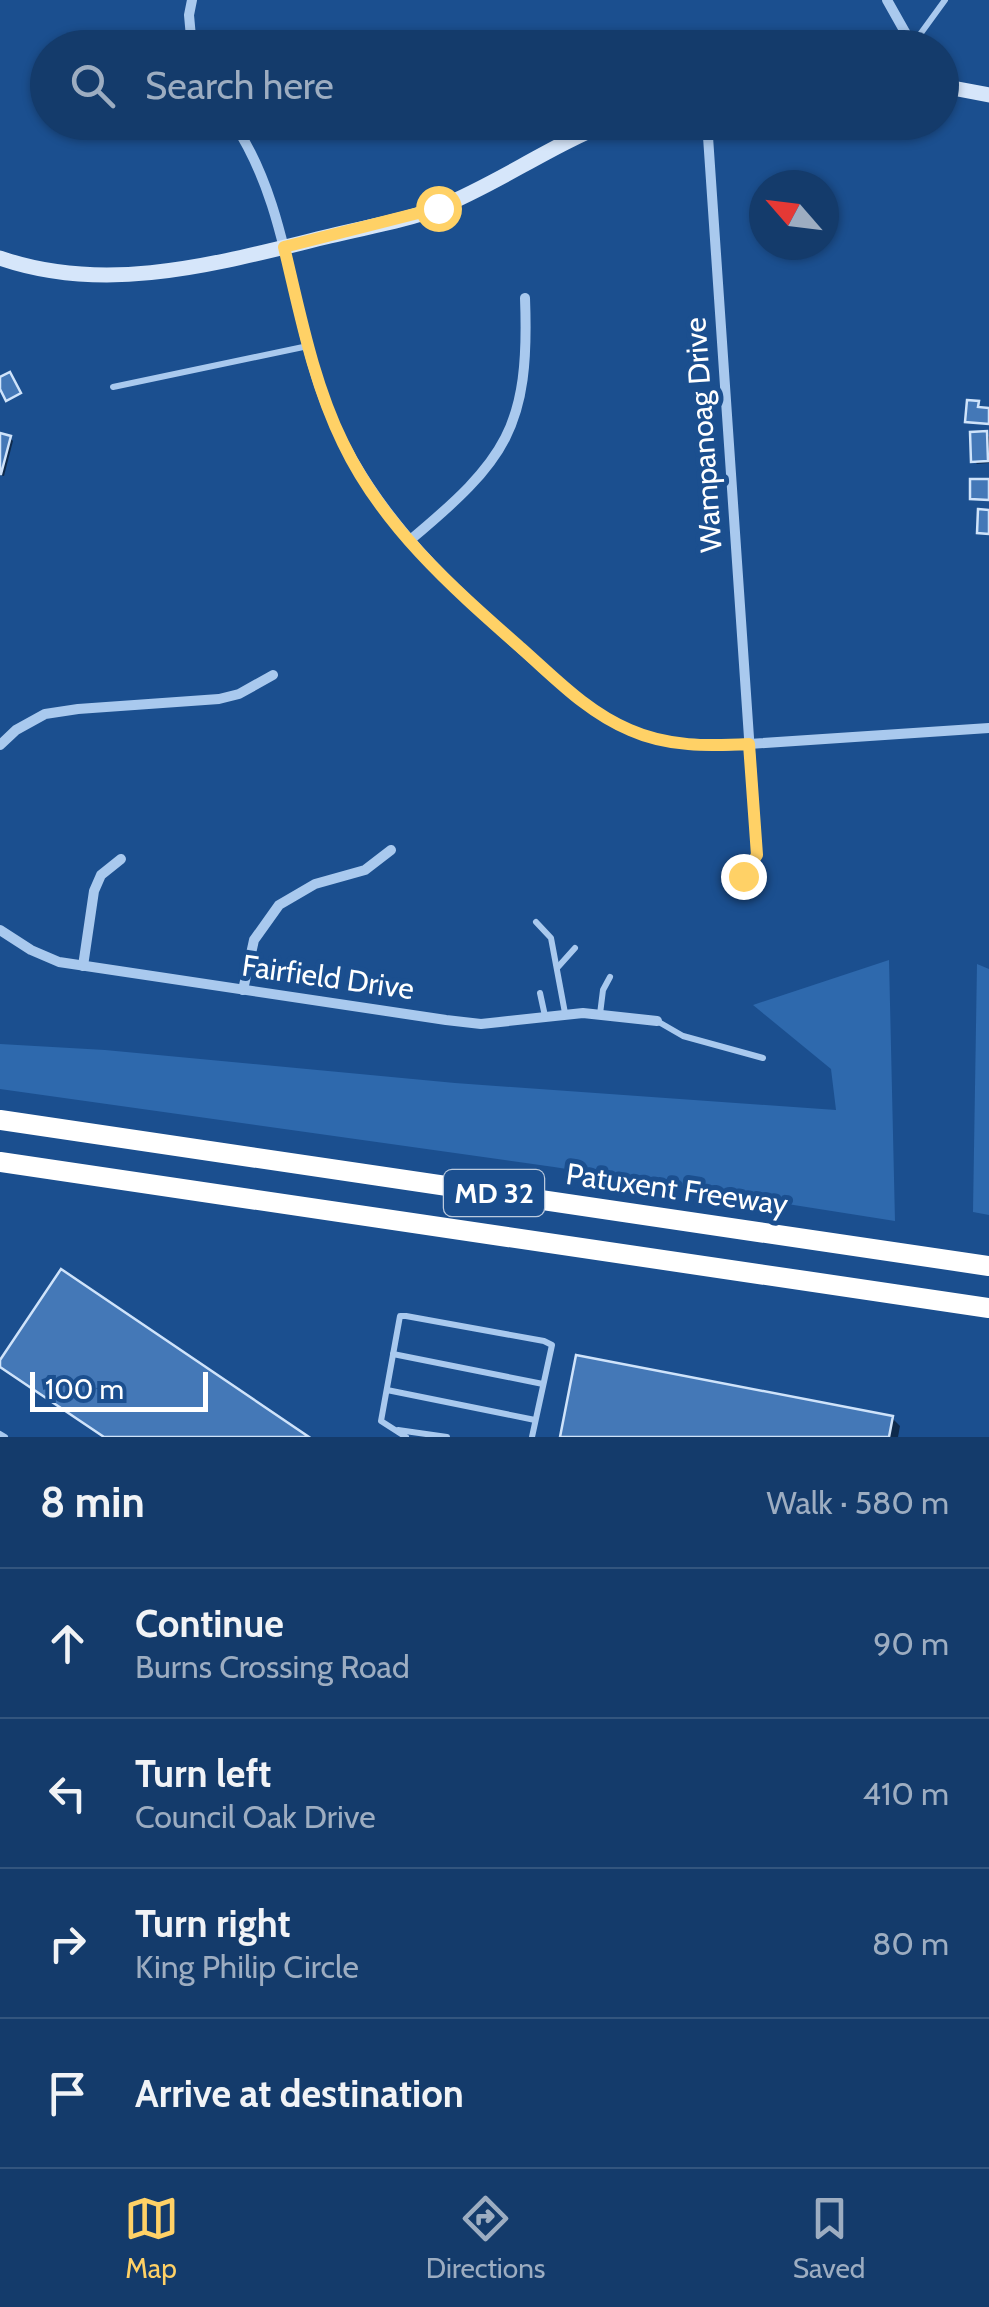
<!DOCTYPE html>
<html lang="en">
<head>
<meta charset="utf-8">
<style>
	:root { --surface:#143b6b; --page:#1d4271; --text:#f1f3f6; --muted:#9dadc1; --line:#33557e; --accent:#ffd166 }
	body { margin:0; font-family:Cabin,sans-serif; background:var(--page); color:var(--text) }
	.compass { position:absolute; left:749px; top:170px; width:90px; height:90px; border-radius:50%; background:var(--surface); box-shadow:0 2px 8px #0004; rotate:298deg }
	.scale { position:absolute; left:30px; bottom:25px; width:178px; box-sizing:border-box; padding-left:10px; border:5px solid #fff; border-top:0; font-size:28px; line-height:35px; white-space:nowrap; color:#fff; -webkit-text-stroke:8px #1b4f8f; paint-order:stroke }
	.stop { position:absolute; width:30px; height:30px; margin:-22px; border:8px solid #ffd166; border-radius:50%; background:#fff }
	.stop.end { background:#ffd166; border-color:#fff; box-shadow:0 2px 10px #0008 }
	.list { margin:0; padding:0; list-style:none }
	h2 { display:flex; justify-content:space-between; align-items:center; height:130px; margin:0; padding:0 40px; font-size:42px }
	h2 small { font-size:32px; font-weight:400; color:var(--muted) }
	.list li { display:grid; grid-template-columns:65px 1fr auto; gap:30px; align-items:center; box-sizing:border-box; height:150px; padding:0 40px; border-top:2px solid var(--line) }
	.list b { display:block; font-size:38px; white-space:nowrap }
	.list p { margin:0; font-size:32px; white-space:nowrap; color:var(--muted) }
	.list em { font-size:32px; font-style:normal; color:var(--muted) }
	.icon { flex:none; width:55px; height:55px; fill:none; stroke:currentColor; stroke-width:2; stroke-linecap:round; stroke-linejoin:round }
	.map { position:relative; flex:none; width:989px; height:1437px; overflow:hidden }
	.search { position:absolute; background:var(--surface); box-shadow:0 2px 8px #0004; left:30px; right:30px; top:30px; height:110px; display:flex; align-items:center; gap:25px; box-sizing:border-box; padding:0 35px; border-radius:55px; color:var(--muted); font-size:38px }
	.sheet { height:730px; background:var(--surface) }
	nav { display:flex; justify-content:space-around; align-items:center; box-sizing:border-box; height:140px; border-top:2px solid var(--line); background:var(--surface); font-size:28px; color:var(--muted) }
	nav a { display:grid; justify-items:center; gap:5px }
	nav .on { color:var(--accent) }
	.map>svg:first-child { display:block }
</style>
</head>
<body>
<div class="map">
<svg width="989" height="1437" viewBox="0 0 989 1437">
	<rect width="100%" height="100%" fill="#1b4f8f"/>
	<g fill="#2e69ad">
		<path d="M 889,960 L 895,1221 L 554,1167 L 0,1089 L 0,1044 L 105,1050 L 455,1083 L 836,1110 L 831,1069 L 753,1005 Z"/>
		<path d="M 977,964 L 989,969 L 989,1215 L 973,1212 Z"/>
	</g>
	<g fill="#0007">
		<path d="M 986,434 L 989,437 L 989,463 L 977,464 L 974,461 Z"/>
		<path d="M 10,438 L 13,441 L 4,476 L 0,475 L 0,441 Z"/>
		<path d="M 892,1418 L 900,1426 L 898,1437 L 562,1437 Z"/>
	</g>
	<g fill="#4478b7" stroke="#cfe3fa" stroke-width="2.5">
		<path d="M 10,372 L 21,393 L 6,401 L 0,389 L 0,377 Z"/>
		<path d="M 967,400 L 979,401 L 978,407 L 989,408 L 989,424 L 965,422 Z"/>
		<path d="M 987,431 L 988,461 L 971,462 L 970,432 Z"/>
		<path d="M 0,433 L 11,436 L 1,474 L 0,474 Z"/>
		<path d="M 970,479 L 989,479 L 989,500 L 970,499 Z"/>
		<path d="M 978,509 L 989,510 L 989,534 L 977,533 Z"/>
		<path d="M 61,1269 L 309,1437 L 104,1437 L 0,1367 L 0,1360 Z"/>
		<path d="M 576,1355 L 893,1416 L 889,1437 L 560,1437 Z"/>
	</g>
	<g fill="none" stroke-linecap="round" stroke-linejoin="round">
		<g stroke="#a9c9ee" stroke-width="6">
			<path d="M 913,44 L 945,0"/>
			<path d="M 113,387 L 308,346"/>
			<path d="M 536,922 L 551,938 L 565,1013"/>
			<path d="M 558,967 L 575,948"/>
			<path d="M 540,993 L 545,1016"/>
			<path d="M 600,1014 L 603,990 L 610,977"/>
			<path d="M 657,1021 L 683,1036 L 763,1058"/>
			<path d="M 393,1354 L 543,1384"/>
			<path d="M 387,1390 L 535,1420"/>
			<path d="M 398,1430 L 447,1437"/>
			<path d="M 0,1434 L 5,1437"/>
			<path d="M 406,1437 L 381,1421 L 400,1316 L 406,1316 L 544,1341 L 552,1345 L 532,1437"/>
		</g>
		<g stroke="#a9c9ee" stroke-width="10">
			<path d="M 192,0 L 189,15 L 192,48"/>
			<path d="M 887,0 L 914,48"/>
			<path d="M 38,96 L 48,97"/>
			<path d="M 233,122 C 289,206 290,310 325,402 C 366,507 439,575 521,649 C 555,679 588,712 630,730 C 659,742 688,745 719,746 L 989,728"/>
			<path d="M 707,122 L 757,855 L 743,876"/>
			<path d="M 409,541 C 506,460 530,428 525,298"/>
			<path d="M 0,745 L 16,730 L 45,714 L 78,709 L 219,699 L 239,694 L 273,675"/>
			<path d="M 0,930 L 31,950 L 59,962 L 446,1020 L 481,1024 L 583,1013 L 657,1021"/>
			<path d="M 83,966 L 94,891 L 101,875 L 121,859"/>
			<path d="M 243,990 L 254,940 L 279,905 L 315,884 L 365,870 L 391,850"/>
		</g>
		<g stroke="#d6e6fa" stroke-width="15">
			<path d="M 942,86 L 989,95"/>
			<path d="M 0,258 C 109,296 222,262 330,236 C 366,227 406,221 440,207 C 499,183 551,145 611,122"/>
		</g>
		<g stroke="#fff" stroke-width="20">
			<path d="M 0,1120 L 989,1266"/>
			<path d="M 0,1162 L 989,1308"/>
		</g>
	</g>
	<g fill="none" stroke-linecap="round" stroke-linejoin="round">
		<path stroke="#ffd166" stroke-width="12" d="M 438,208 L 284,247 C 300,313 313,382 343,443 C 383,527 453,588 521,648 C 555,678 587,712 630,730 C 668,747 708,746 749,744 L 757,855 L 743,876"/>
	</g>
	<g text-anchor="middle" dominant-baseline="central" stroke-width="10" stroke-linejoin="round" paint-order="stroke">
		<rect fill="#1b4f8f" stroke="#bbcadd" stroke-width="2.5" x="444" y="1170" width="100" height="46" rx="8"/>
		<g font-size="28" font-weight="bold" fill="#fff">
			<text x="494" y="1193">MD 32</text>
		</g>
		<g font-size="30" fill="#fff" stroke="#1b4f8f">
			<text transform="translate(703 435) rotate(-94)">Wampanoag Drive</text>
			<text transform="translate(328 977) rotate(8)">Fairfield Drive</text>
			<text transform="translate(677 1189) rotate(8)">Patuxent Freeway</text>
		</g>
	</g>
</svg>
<svg class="compass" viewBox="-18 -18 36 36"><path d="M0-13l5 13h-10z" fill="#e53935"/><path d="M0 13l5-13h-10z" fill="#9dadc1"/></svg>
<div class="scale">100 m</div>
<div class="stop" style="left:438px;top:208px"></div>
<div class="stop end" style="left:743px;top:876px"></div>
<div class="search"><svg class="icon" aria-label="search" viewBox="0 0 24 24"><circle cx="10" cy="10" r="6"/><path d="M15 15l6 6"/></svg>Search here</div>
</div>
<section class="sheet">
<h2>8 min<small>Walk · 580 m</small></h2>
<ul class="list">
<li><svg class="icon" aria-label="ahead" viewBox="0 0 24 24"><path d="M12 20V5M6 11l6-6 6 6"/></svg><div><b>Continue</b><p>Burns Crossing Road</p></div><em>90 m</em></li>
<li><svg class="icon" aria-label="left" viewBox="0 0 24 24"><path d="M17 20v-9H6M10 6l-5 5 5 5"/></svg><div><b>Turn left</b><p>Council Oak Drive</p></div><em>410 m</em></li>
<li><svg class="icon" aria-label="right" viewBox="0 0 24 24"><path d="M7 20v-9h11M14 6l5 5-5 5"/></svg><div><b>Turn right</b><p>King Philip Circle</p></div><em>80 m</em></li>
<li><svg class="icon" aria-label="arrive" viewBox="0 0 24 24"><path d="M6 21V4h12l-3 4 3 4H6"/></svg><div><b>Arrive at destination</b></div></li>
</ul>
</section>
<nav>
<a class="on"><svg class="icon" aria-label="map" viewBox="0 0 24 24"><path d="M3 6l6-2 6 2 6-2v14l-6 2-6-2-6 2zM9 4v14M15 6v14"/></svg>Map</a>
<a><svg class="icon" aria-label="directions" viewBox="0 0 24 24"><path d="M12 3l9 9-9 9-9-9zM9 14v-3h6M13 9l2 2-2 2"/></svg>Directions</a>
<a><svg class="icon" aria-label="saved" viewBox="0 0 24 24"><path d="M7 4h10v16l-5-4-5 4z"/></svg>Saved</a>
</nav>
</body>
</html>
